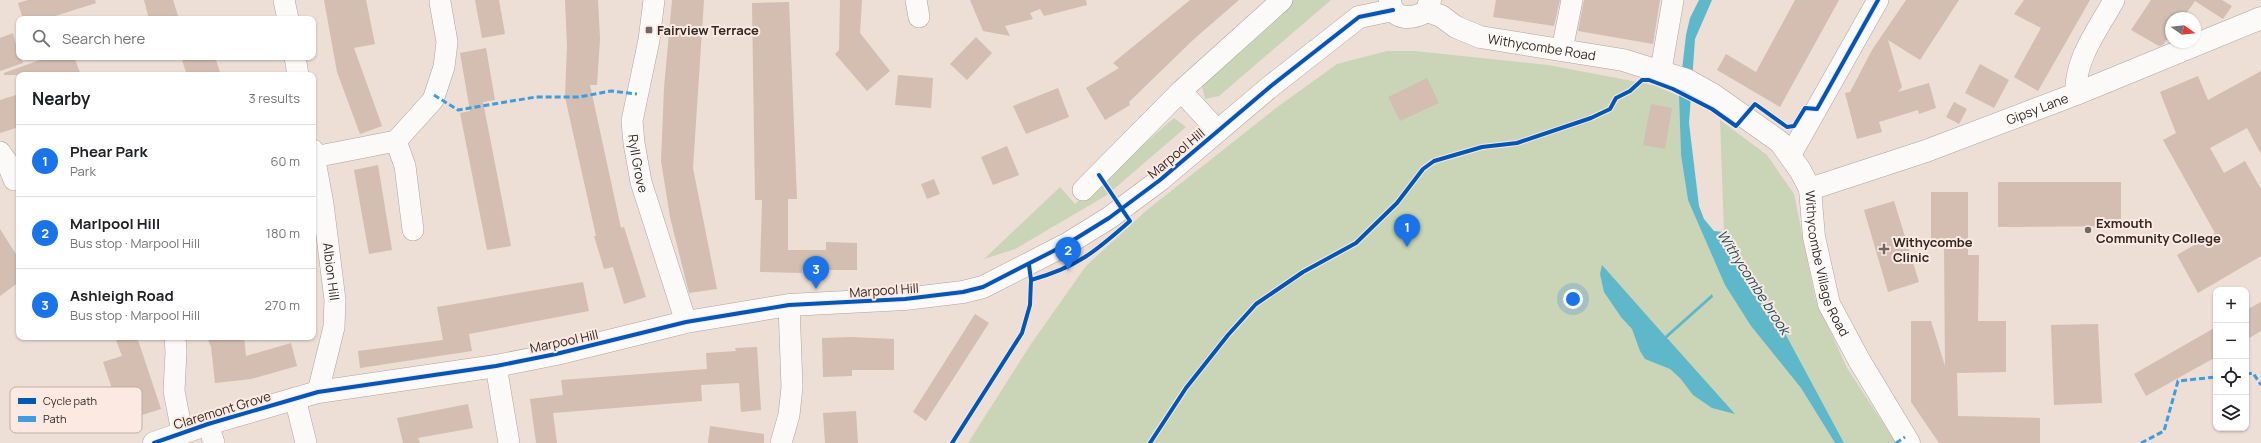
<!DOCTYPE html>
<html lang="en">
<head>
<meta charset="utf-8">
<style>
	:root { --surface:#fff; --page:#f2f2f2; --text:#202124; --muted:#757577; --line:#e0e0e0; --accent:#1a73e8 }
	body { margin:0; font-family:Manrope,sans-serif; background:var(--page); color:var(--text) }
	.controls { position:absolute; right:12px; bottom:12px; display:grid; overflow:hidden; border-radius:8px; box-shadow:0 1px 3px #0004 }
	.controls button { width:36px; height:36px; display:grid; place-items:center; padding:0; border:0; border-bottom:1px solid var(--line); background:var(--surface); color:var(--text); font:20px sans-serif }
	.compass { position:absolute; left:2165px; top:12px; width:36px; height:36px; border-radius:50%; background:var(--surface); box-shadow:0 1px 3px #0004; rotate:104deg }
	.you { position:absolute; left:1573px; top:299px; width:14px; height:14px; margin:-10px; border:3px solid #fff; border-radius:50%; background:#1a73e8; box-shadow:0 0 0 6px #1a73e833 }
	.badge { display:grid; place-items:center; width:26px; height:26px; border-radius:50%; background:var(--accent); color:#fff; font-size:13px; font-weight:700 }
	.pin { position:absolute; translate:-50% -33px; filter:drop-shadow(0 1px 2px #0008) }
	.pin::after { content:''; position:absolute; top:21px; width:14px; height:12px; background:inherit; clip-path:polygon(0 0,100% 0,50% 100%) }
	.list { margin:0; padding:0; list-style:none }
	h2 { display:flex; justify-content:space-between; align-items:center; height:52px; margin:0; padding:0 16px; font-size:17px }
	h2 small { font-size:13px; font-weight:400; color:var(--muted) }
	.list li { display:grid; grid-template-columns:26px 1fr auto; gap:12px; align-items:center; box-sizing:border-box; height:72px; padding:0 16px; border-top:1px solid var(--line) }
	.list b { display:block; font-size:15px; white-space:nowrap }
	.list p { margin:0; font-size:13px; white-space:nowrap; color:var(--muted) }
	.list em { font-size:13px; font-style:normal; color:var(--muted) }
	.icon { flex:none; width:22px; height:22px; fill:none; stroke:currentColor; stroke-width:2; stroke-linecap:round; stroke-linejoin:round }
	.map { position:relative; flex:none; width:2261px; height:443px; overflow:hidden }
	.search { position:absolute; background:var(--surface); box-shadow:0 1px 3px #0004; left:16px; top:16px; width:300px; height:44px; display:flex; align-items:center; gap:10px; box-sizing:border-box; padding:0 14px; border-radius:8px; color:var(--muted); font-size:15px }
	.panel { position:absolute; background:var(--surface); box-shadow:0 1px 3px #0004; left:16px; top:72px; width:300px; height:268px; border-radius:8px }
	.map>svg:first-child { display:block }
</style>
</head>
<body>
<div class="map">
<svg width="2261" height="443" viewBox="0 0 2261 443">
	<rect width="100%" height="100%" fill="#edded6"/>
	<g fill="#c9d5b6">
		<path d="M 1292,0 L 1331,0 L 1219,96 L 1205,99 L 1201,82 L 1270,18 Z"/>
		<path d="M 1387,51 L 1415,51 L 1548,65 L 1653,85 L 1679,96 L 1681,155 L 1688,200 L 1751,326 L 1801,388 L 1835,443 L 968,443 L 1031,344 L 1086,266 L 1147,210 L 1276,108 L 1337,64 Z"/>
		<path d="M 1174,118 L 1186,127 L 1107,195 L 1015,249 L 984,259 L 1060,187 L 1075,204 Z"/>
		<path d="M 1720,120 L 1767,155 L 1794,194 L 1815,298 L 1847,368 L 1896,443 L 1844,443 L 1778,320 L 1727,253 L 1724,232 Z"/>
	</g>
	<g fill="#5eb8ca">
		<path d="M 1699,0 L 1712,0 L 1695,39 L 1689,123 L 1699,206 L 1704,219 L 1714,231 L 1724,232 L 1727,253 L 1758,291 L 1778,320 L 1844,443 L 1835,443 L 1801,388 L 1751,326 L 1725,285 L 1688,200 L 1681,155 L 1679,96 L 1686,35 L 1690,18 Z"/>
		<path d="M 1602,265 L 1665,336 L 1712,294 L 1713,297 L 1667,338 L 1735,414 L 1712,408 L 1693,395 L 1680,378 L 1670,369 L 1645,359 L 1640,351 L 1632,329 L 1621,317 L 1604,292 L 1600,274 Z"/>
	</g>
	<g fill="#d3beb1">
		<path d="M 28,0 L 95,0 L 96,3 L 46,19 L 23,19 L 18,3 Z"/>
		<path d="M 144,0 L 173,0 L 179,19 L 149,19 Z"/>
		<path d="M 324,0 L 366,0 L 375,44 L 354,48 L 382,126 L 360,134 L 337,72 Z"/>
		<path d="M 475,0 L 499,0 L 505,34 L 482,38 Z"/>
		<path d="M 565,0 L 598,0 L 600,39 L 597,85 L 590,85 L 621,228 L 624,227 L 646,297 L 624,304 L 613,267 L 604,269 L 594,236 L 596,236 L 565,97 L 567,46 Z"/>
		<path d="M 672,0 L 704,0 L 693,168 L 717,289 L 689,293 L 670,217 L 661,161 L 664,88 Z"/>
		<path d="M 840,0 L 862,0 L 860,33 L 890,71 L 867,91 L 835,54 L 839,50 Z"/>
		<path d="M 970,0 L 1086,0 L 1087,5 L 1044,16 L 1040,9 L 1030,13 L 1033,19 L 1005,26 L 1010,36 L 983,31 Z"/>
		<path d="M 1190,0 L 1239,0 L 1194,39 L 1129,102 L 1130,105 L 1105,120 L 1086,88 L 1119,68 L 1113,63 Z"/>
		<path d="M 1496,0 L 1560,0 L 1554,26 L 1493,17 Z"/>
		<path d="M 1584,0 L 1660,0 L 1653,44 L 1578,31 Z"/>
		<path d="M 1795,0 L 1839,0 L 1780,107 L 1717,70 L 1726,54 L 1756,72 Z"/>
		<path d="M 1906,0 L 1959,0 L 1920,60 L 1888,40 L 1902,87 L 1898,92 L 1929,83 L 1936,108 L 1919,114 L 1918,110 L 1879,122 L 1882,132 L 1857,139 L 1845,93 L 1850,92 L 1872,50 Z"/>
		<path d="M 2024,0 L 2090,0 L 2038,91 L 2014,77 L 2041,28 L 2014,14 Z"/>
		<path d="M 2151,0 L 2222,0 L 2232,6 L 2223,19 L 2195,1 L 2183,18 L 2171,18 L 2171,34 L 2163,45 L 2159,46 L 2131,30 Z"/>
		<path d="M 789,2 L 797,199 L 788,199 L 788,250 L 826,250 L 826,242 L 857,243 L 857,270 L 802,270 L 802,273 L 760,272 L 762,200 L 755,200 L 752,3 Z"/>
		<path d="M 13,33 L 19,57 L 21,57 L 23,63 L 0,71 L 0,38 Z"/>
		<path d="M 976,37 L 992,53 L 967,80 L 950,64 Z"/>
		<path d="M 486,48 L 495,100 L 483,102 L 511,246 L 487,250 L 460,113 L 470,111 L 460,53 Z"/>
		<path d="M 48,57 L 74,57 L 81,75 L 4,75 L 4,73 Z"/>
		<path d="M 181,57 L 215,57 L 221,75 L 187,75 Z"/>
		<path d="M 1980,64 L 2009,80 L 1994,108 L 1965,93 Z"/>
		<path d="M 2261,71 L 2261,154 L 2247,128 L 2210,148 L 2224,173 L 2245,161 L 2261,189 L 2261,256 L 2198,293 L 2177,255 L 2215,233 L 2163,140 L 2176,133 L 2160,92 L 2198,76 L 2208,100 Z"/>
		<path d="M 898,75 L 933,78 L 931,108 L 895,105 Z"/>
		<path d="M 1427,78 L 1439,103 L 1400,121 L 1388,97 Z"/>
		<path d="M 1058,88 L 1069,117 L 1026,134 L 1013,106 Z"/>
		<path d="M 19,94 L 19,127 L 0,133 L 0,100 Z"/>
		<path d="M 1954,102 L 1967,109 L 1959,124 L 1946,117 Z"/>
		<path d="M 1651,104 L 1672,108 L 1665,149 L 1643,145 Z"/>
		<path d="M 1007,146 L 1019,175 L 993,185 L 981,157 Z"/>
		<path d="M 378,165 L 392,250 L 369,254 L 354,170 Z"/>
		<path d="M 934,179 L 940,194 L 927,199 L 921,184 Z"/>
		<path d="M 1998,182 L 2121,182 L 2121,226 L 1998,227 Z"/>
		<path d="M 1931,192 L 1968,192 L 1968,255 L 1979,255 L 1978,321 L 2006,321 L 2006,372 L 1957,373 L 1958,416 L 2040,418 L 2040,443 L 1939,443 L 1911,402 L 1911,321 L 1931,321 L 1945,366 L 1944,243 L 1931,243 Z"/>
		<path d="M 1894,201 L 1919,282 L 1888,292 L 1864,210 Z"/>
		<path d="M 0,229 L 19,259 L 19,282 L 0,296 Z"/>
		<path d="M 583,282 L 589,311 L 469,334 L 472,351 L 360,368 L 358,351 L 443,340 L 437,307 Z"/>
		<path d="M 2261,302 L 2261,331 L 2246,340 L 2246,310 Z"/>
		<path d="M 975,314 L 989,323 L 926,421 L 913,412 Z"/>
		<path d="M 2098,324 L 2102,403 L 2054,405 L 2051,325 Z"/>
		<path d="M 2216,327 L 2216,357 L 2146,396 L 2134,374 Z"/>
		<path d="M 115,337 L 137,337 L 161,409 L 123,421 L 103,362 L 122,356 Z"/>
		<path d="M 207,337 L 244,337 L 246,356 L 291,343 L 297,366 L 251,379 L 215,383 L 211,347 Z"/>
		<path d="M 851,337 L 894,339 L 894,370 L 852,370 L 852,376 L 823,377 L 822,338 Z"/>
		<path d="M 757,347 L 761,410 L 741,412 L 739,383 L 701,385 L 702,401 L 553,413 L 557,443 L 536,443 L 530,399 L 563,395 L 561,380 L 707,369 L 706,353 L 736,351 L 735,348 Z"/>
		<path d="M 468,404 L 473,428 L 418,438 L 420,443 L 403,443 L 397,418 Z"/>
		<path d="M 856,411 L 858,443 L 825,443 L 823,413 Z"/>
		<path d="M 710,426 L 764,434 L 764,443 L 708,443 Z"/>
	</g>
	<g fill="none" stroke-linecap="round" stroke-linejoin="round">
		<g stroke="#aea39d" stroke-width="22">
			<g id="minor">
				<path d="M 284,0 L 288,19"/>
				<path id="s1" d="M 654,0 L 649,40 L 632,121 L 634,143 L 641,182 L 686,322"/>
				<path d="M 916,0 L 919,17"/>
				<path d="M 1562,50 L 1572,0"/>
				<path d="M 295,57 L 298,75"/>
				<path d="M 1661,70 L 1673,0"/>
				<path d="M 1181,91 L 1218,131"/>
				<path d="M 2076,94 C 2074,59 2098,30 2114,0"/>
				<path d="M 396,141 L 405,166 L 413,230"/>
				<path id="s2" d="M 313,150 L 323,204 L 335,300 L 334,327 L 318,392"/>
				<path d="M 0,152 L 7,162 L 14,180"/>
				<path d="M 1791,154 L 1878,0"/>
				<path d="M 314,157 L 396,141 L 433,100 L 444,67 L 447,42 L 440,2"/>
				<path d="M 1083,190 L 1181,91 L 1282,0"/>
				<path d="M 175,337 L 176,352 L 174,391 L 182,432"/>
				<path d="M 496,366 L 509,443"/>
				<path d="M 295,398 L 306,443"/>
				<path d="M 208,424 L 214,443"/>
				<path d="M 781,443 L 789,415 L 792,387 L 789,305"/>
			</g>
		</g>
		<g stroke="#aea39d" stroke-width="23">
			<g id="tertiary">
				<path d="M 1390,0 C 1391,22 1414,19 1427,11 L 1430,0"/>
				<path id="s3" d="M 1427,11 L 1441,16 L 1456,27 L 1480,37 L 1623,60 L 1687,80 L 1712,94 L 1780,142 L 1800,170 L 1810,189 L 1814,237 L 1829,304 L 1859,360 L 1909,443"/>
				<path id="s4" d="M 1810,189 L 1926,151 L 2076,94 L 2261,18"/>
				<path d="M 154,443 L 208,424 L 318,392 L 496,366 L 556,354 L 686,322 L 789,305 L 905,299 L 963,292 L 983,287 L 1067,244 L 1109,218 L 1160,180 L 1271,86 L 1359,17 L 1393,10"/>
			</g>
		</g>
		<use href="#minor" stroke="#fcfaf9" stroke-width="21"/>
		<use href="#tertiary" stroke="#fcfaf9" stroke-width="22"/>
		<g stroke="#3e9ce0" stroke-width="3" stroke-dasharray="6 3" stroke-linecap="butt">
			<path d="M 434,95 L 458,110 L 536,97 L 579,97 L 611,91 L 637,94"/>
			<path d="M 2246,374 L 2253,373 L 2261,385"/>
			<path d="M 1896,443 L 1905,437"/>
			<path d="M 2141,443 L 2164,431 L 2178,381 L 2216,377"/>
		</g>
		<g stroke="#fbe9e2" stroke-width="6">
			<g id="cycleway">
				<path d="M 1031,280 C 1077,267 1095,252 1130,221 L 1099,175"/>
				<path d="M 154,443 L 208,424 L 318,392 L 496,366 L 556,354 L 686,322 L 789,305 L 905,299 L 963,292 L 983,287 L 1067,244 L 1109,218 L 1160,180 L 1271,86 L 1359,17 L 1393,10"/>
				<path d="M 952,443 L 1022,333 L 1030,305 L 1031,280 L 1029,265"/>
				<path d="M 1150,443 L 1186,388 L 1228,335 L 1256,304 L 1303,272 L 1356,243 L 1397,203 L 1423,169 L 1434,161 L 1482,147 L 1517,143 L 1591,118 L 1610,109 L 1616,98 L 1630,91 L 1642,80 L 1649,80 L 1673,89 L 1712,109 L 1736,126 L 1755,104 L 1787,127 L 1794,126 L 1805,108 L 1817,109 L 1878,0"/>
			</g>
		</g>
		<use href="#cycleway" stroke="#0057b8" stroke-width="4"/>
	</g>
	<g fill="#736862" stroke="#fbe9e2" stroke-width="1.5">
		<rect x="645" y="26" width="8" height="8" rx="2"/>
		<circle cx="2088" cy="230" r="4"/>
		<path d="M1882 243h4v4h4v4h-4v4h-4v-4h-4v-4h4z"/>
	</g>
	<g text-anchor="middle" dominant-baseline="central" stroke-width="4" stroke-linejoin="round" paint-order="stroke">
		<g font-size="13" font-weight="bold" fill="#322823" stroke="#fbe9e2" text-anchor="start">
			<text x="657" y="30">Fairview Terrace</text>
			<text x="2096" y="223">Exmouth<tspan x="2096" dy="15">Community College</tspan></text>
			<text x="1893" y="242">Withycombe<tspan x="1893" dy="15">Clinic</tspan></text>
		</g>
		<g font-size="13" fill="#322823" stroke="#fbe9e2">
			<text stroke="none"><textPath href="#s3" startOffset="122">Withycombe Road</textPath></text>
			<text stroke="none"><textPath href="#s4" startOffset="241">Gipsy Lane</textPath></text>
			<text transform="translate(1176 153) rotate(-40)">Marpool Hill</text>
			<text stroke="none"><textPath href="#s1" startOffset="166">Ryll Grove</textPath></text>
			<text stroke="none"><textPath href="#s3" startOffset="516">Withycombe Village Road</textPath></text>
			<text stroke="none"><textPath href="#s2" startOffset="123">Albion Hill</textPath></text>
			<text transform="translate(884 290) rotate(-4)">Marpool Hill</text>
			<text transform="translate(564 341) rotate(-12)">Marpool Hill</text>
			<text transform="translate(222 410) rotate(-17)">Claremont Grove</text>
		</g>
		<g font-size="14" font-style="italic" fill="#1d505d" stroke="#fbe9e2">
			<text transform="translate(1754 282) rotate(57)">Withycombe brook</text>
		</g>
	</g>
	<rect x="10" y="387" width="132" height="46" rx="6" fill="#fbe9e2" stroke="#bfafa9" stroke-width="1"/>
	<rect x="18" y="398" width="18" height="6" fill="#0057b8"/>
	<rect x="18" y="416" width="18" height="6" fill="#3e9ce0"/>
	<g font-size="11" fill="#322823">
		<text x="43" y="405">Cycle path</text>
		<text x="43" y="423">Path</text>
	</g>
</svg>
<div class="controls">
<button>+</button>
<button>−</button>
<button><svg class="icon" aria-label="locate" viewBox="0 0 24 24"><circle cx="12" cy="12" r="6"/><path d="M12 2v4M12 18v4M2 12h4M18 12h4"/></svg></button>
<button><svg class="icon" aria-label="layers" viewBox="0 0 24 24"><path d="M12 4l9 5-9 5-9-5zM3 14l9 5 9-5"/></svg></button>
</div>
<svg class="compass" viewBox="-18 -18 36 36"><path d="M0-13l5 13h-10z" fill="#e53935"/><path d="M0 13l5-13h-10z" fill="#757577"/></svg>
<div class="you"></div>
<div class="pin badge" style="left:1407px;top:247px">1</div>
<div class="pin badge" style="left:1068px;top:270px">2</div>
<div class="pin badge" style="left:816px;top:289px">3</div>
<div class="search"><svg class="icon" aria-label="search" viewBox="0 0 24 24"><circle cx="10" cy="10" r="6"/><path d="M15 15l6 6"/></svg>Search here</div>
<section class="panel">
<h2>Nearby<small>3 results</small></h2>
<ul class="list">
<li><span class="badge">1</span><div><b>Phear Park</b><p>Park</p></div><em>60 m</em></li>
<li><span class="badge">2</span><div><b>Marlpool Hill</b><p>Bus stop · Marpool Hill</p></div><em>180 m</em></li>
<li><span class="badge">3</span><div><b>Ashleigh Road</b><p>Bus stop · Marpool Hill</p></div><em>270 m</em></li>
</ul>
</section>
</div>
</body>
</html>
